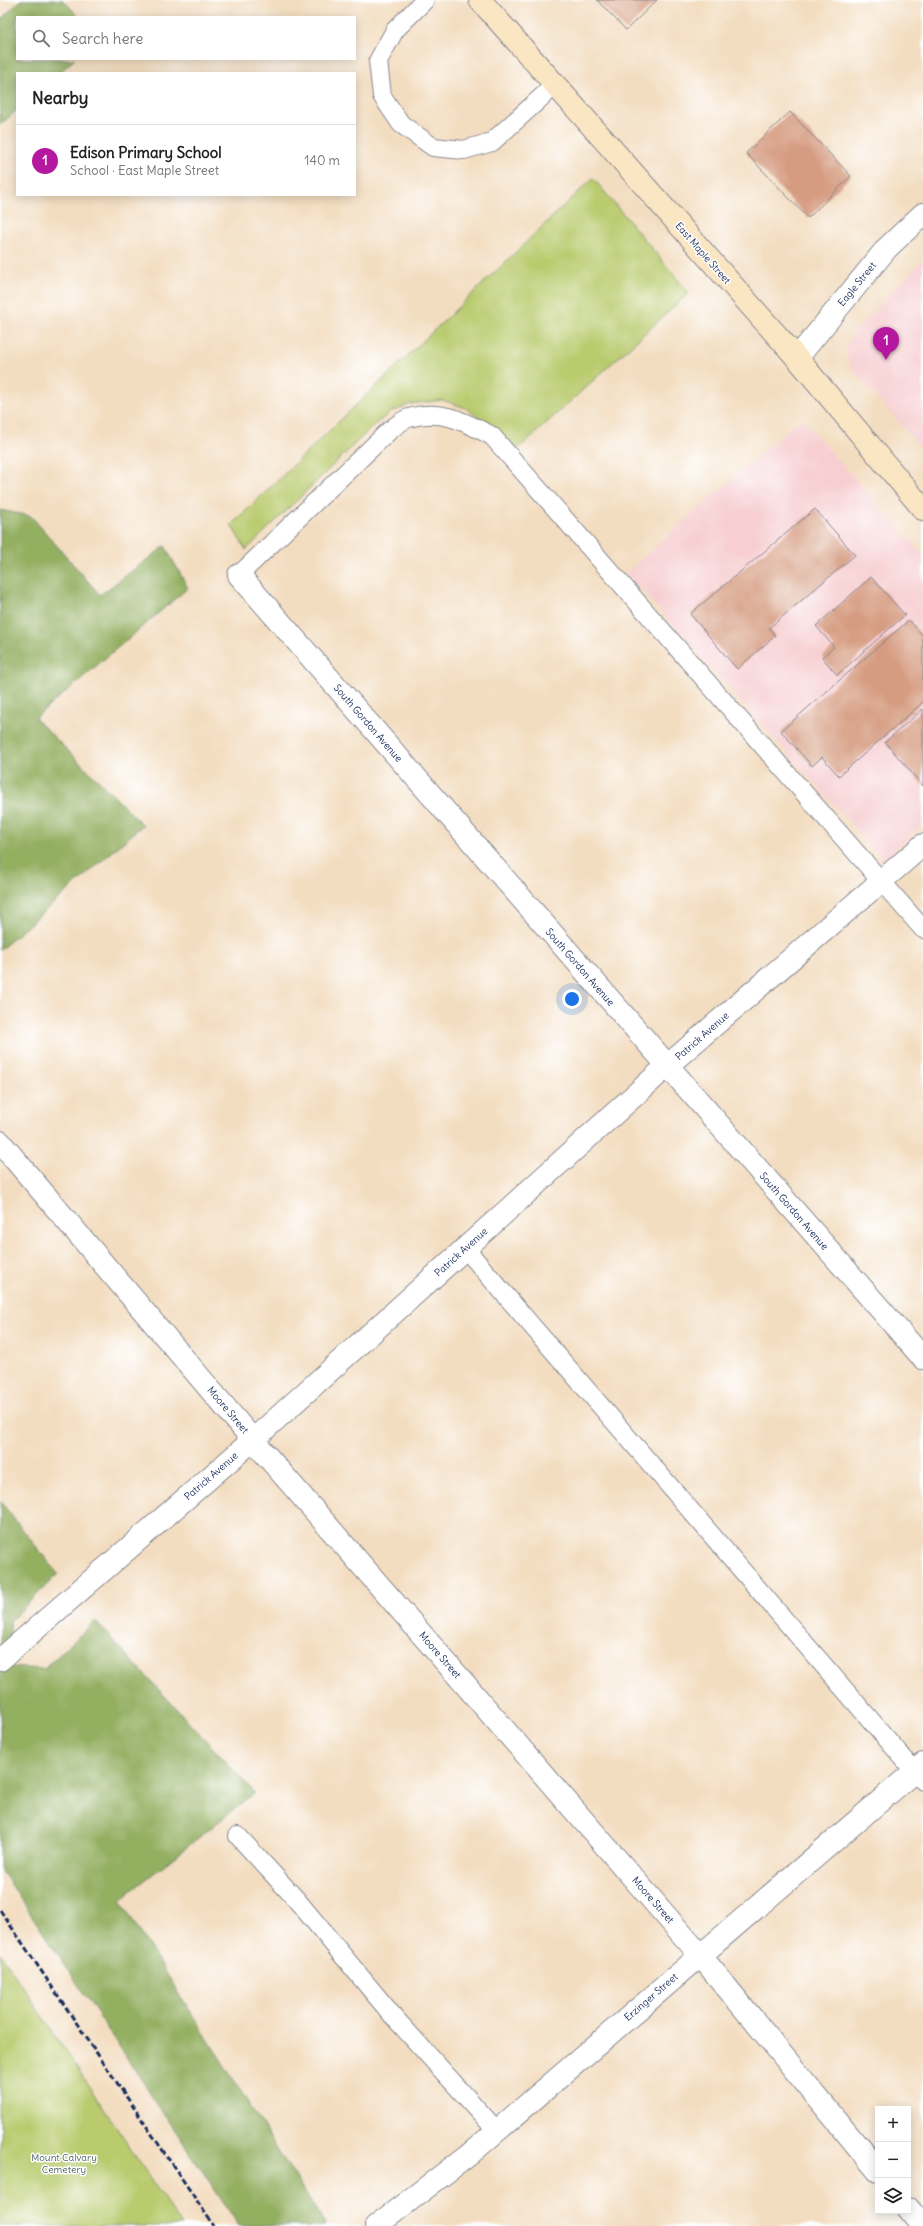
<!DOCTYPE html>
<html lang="en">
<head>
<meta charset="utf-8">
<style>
	:root { --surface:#fff; --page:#f2f2f2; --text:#222; --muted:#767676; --line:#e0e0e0; --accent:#b5179e }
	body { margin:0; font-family:Delius,sans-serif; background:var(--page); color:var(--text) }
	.controls { position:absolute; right:12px; bottom:12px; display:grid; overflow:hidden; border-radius:0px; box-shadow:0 2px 10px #0003 }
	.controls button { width:36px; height:36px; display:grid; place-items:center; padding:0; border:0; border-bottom:1px solid var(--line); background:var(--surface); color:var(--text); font:20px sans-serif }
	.you { position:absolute; left:572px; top:999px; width:14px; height:14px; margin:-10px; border:3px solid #fff; border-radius:50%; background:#1a73e8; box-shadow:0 0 0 6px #1a73e833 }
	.badge { display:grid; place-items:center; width:26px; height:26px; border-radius:50%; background:var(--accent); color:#fff; font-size:13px; font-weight:700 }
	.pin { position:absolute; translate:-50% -33px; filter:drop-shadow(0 1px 2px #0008) }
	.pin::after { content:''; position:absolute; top:21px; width:14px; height:12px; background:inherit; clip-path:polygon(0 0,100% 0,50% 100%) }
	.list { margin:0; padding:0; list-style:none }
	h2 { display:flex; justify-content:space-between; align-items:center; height:52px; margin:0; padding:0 16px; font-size:17px }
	h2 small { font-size:13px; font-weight:400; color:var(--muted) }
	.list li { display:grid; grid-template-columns:26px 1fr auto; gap:12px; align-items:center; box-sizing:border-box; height:72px; padding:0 16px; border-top:1px solid var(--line) }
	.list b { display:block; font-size:15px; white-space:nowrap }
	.list p { margin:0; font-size:13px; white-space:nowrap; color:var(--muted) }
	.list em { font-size:13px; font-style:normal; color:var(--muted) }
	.icon { flex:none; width:22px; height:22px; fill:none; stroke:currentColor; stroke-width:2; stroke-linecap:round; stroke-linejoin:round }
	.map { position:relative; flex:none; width:923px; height:2226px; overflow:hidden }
	.search { position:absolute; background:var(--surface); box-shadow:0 2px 10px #0003; left:16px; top:16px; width:340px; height:44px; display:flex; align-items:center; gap:10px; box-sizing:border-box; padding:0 14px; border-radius:0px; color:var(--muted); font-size:15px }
	.panel { position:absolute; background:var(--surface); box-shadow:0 2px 10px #0003; left:16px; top:72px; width:340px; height:124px; border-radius:0px }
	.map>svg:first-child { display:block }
</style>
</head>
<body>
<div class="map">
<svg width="923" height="2226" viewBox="0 0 923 2226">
	<rect width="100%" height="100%" fill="#fff"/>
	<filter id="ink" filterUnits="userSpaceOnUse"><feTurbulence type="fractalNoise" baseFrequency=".025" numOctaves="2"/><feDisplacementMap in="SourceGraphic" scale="8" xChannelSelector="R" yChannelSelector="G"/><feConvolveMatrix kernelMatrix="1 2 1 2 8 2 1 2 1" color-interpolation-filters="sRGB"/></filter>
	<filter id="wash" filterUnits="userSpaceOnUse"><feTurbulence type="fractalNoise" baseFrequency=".012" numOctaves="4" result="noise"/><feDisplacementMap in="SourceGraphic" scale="16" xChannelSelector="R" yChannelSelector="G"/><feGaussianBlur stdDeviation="0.9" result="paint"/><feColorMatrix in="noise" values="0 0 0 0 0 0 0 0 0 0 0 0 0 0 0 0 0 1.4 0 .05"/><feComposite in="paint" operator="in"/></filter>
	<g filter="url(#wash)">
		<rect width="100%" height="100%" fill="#f3ddc0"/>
		<g fill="#f7cfd2">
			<path d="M 923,260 L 923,451 L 851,367 L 846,353 L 848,342 L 855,331 Z"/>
			<path d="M 801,418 L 923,555 L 923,825 L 883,860 L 626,573 Z"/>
		</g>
		<g fill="#bacb6e" stroke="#6a7d66">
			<path d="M 593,178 L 689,293 L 518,449 L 466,408 L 442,400 L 411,404 L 391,412 L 374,425 L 246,550 L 231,525 Z"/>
			<path d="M 0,1953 L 182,2226 L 0,2226 Z"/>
		</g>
		<g fill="#93af61" stroke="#576f60">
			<path d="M 21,0 L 63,0 L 79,17 L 17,17 L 17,59 L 75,59 L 59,73 L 17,73 L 17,110 L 0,125 L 0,20 Z"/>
			<path d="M 0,510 L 31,516 L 100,595 L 165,546 L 188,588 L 35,718 L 143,825 L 0,950 Z"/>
			<path d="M 0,1501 L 58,1574 L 10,1621 L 12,1667 L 44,1669 L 95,1621 L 255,1793 L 120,1900 L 326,2226 L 239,2226 L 0,1868 Z"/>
		</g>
		<g id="blocks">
			<g fill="#d69c81">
				<path d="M 597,0 L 657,0 L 626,30 Z"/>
				<path d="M 790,112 L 851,176 L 808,218 L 746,153 Z"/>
				<path d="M 815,509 L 855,555 L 769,628 L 775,636 L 737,669 L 690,614 Z"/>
				<path d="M 871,577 L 905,615 L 837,675 L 822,657 L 834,647 L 816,626 Z"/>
				<path d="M 909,620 L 923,636 L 923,702 L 839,776 L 822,757 L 812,766 L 781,731 Z"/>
				<path d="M 923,709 L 923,786 L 885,742 Z"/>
			</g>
		</g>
	</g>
	<g filter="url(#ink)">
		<use href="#blocks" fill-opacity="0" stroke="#87868f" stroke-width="1"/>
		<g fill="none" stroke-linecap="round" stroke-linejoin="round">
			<g stroke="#87868f" stroke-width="20">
				<g id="lane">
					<path d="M 425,0 L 395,30 L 378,61 L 382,96 L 401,124 L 433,147 L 464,150 L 492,142 L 555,85"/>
					<path d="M 239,575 L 390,430 C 396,426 402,420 409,418 C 441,408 465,422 492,436 L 923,929"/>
					<path d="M 465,1248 L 923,1781"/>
					<path d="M 238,1836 L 295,1898 L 393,2016 L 497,2131"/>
				</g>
			</g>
			<g stroke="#87868f" stroke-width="24">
				<g id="street">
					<path d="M 797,358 L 887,248 L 923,214"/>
					<path d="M 239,575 L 923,1358"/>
					<path d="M 0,1142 L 253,1440 L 700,1955 L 878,2171"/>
					<path d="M 0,1660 L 253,1440 L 667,1066 L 923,845"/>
					<path d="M 908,2208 L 923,2226"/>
					<path d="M 376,2226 L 470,2154 L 923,1764"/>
				</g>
			</g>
			<g stroke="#87868f" stroke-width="24">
				<path id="secondary" d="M 480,0 L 797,358 L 923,509"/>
			</g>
			<use href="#lane" stroke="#fff" stroke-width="18"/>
			<use href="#street" stroke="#fff" stroke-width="22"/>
			<use href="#secondary" stroke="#fbe6c4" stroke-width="22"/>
			<path stroke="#1b2f5e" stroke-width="3" stroke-dasharray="6 3" stroke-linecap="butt" d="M 0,1910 L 214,2226"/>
		</g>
	</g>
	<g text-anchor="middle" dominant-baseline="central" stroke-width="3" stroke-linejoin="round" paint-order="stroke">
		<g font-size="10" fill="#1b2f5e" stroke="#fff">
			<text transform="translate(703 253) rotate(49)">East Maple Street</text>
			<text transform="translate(857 284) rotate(-51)">Eagle Street</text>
			<text transform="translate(368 723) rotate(49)">South Gordon Avenue</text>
			<text transform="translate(580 967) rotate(49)">South Gordon Avenue</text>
			<text transform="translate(702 1036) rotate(-41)">Patrick Avenue</text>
			<text transform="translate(794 1211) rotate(49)">South Gordon Avenue</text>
			<text transform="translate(461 1252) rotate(-42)">Patrick Avenue</text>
			<text transform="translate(228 1410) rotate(50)">Moore Street</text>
			<text transform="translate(211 1476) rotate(-41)">Patrick Avenue</text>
			<text transform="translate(440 1655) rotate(49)">Moore Street</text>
			<text transform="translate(653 1900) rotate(49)">Moore Street</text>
			<text transform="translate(651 1997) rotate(-41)">Erzinger Street</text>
		</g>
		<g font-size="10" fill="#4b5e63" stroke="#fff">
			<text x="64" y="2157">Mount Calvary<tspan x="64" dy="12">Cemetery</tspan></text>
		</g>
	</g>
</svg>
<div class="controls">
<button>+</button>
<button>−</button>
<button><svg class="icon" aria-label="layers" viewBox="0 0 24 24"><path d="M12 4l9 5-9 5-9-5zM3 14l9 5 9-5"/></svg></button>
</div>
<div class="you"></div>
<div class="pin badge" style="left:886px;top:360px">1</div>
<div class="search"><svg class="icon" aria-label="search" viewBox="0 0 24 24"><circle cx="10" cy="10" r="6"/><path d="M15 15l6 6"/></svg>Search here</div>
<section class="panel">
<h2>Nearby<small></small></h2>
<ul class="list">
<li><span class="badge">1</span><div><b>Edison Primary School</b><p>School · East Maple Street</p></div><em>140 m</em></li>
</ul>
</section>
</div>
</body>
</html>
